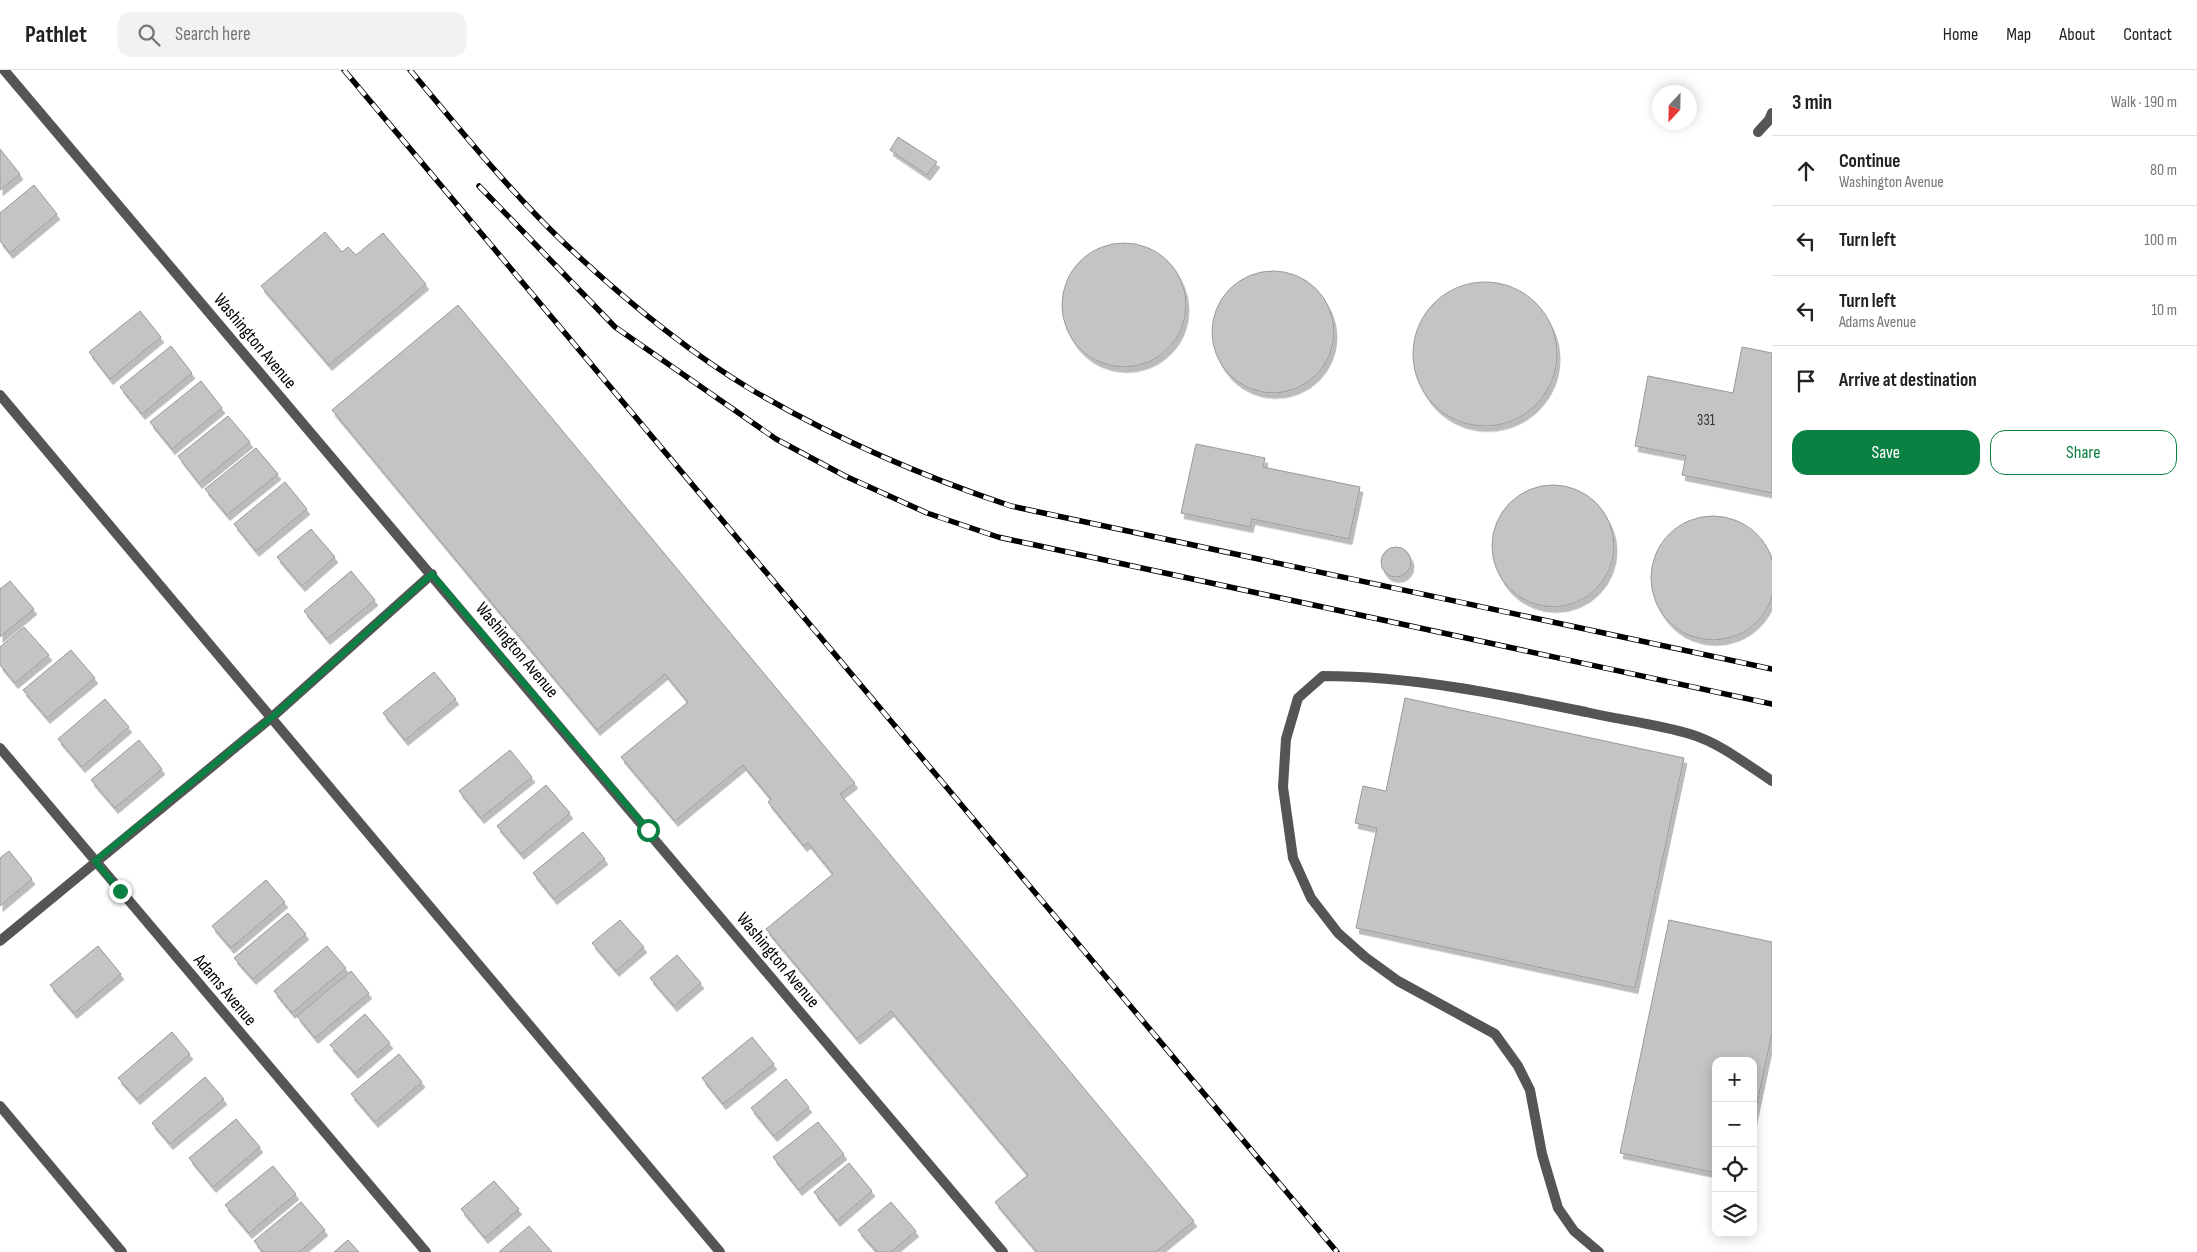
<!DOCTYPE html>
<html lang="en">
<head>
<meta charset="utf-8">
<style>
	:root { --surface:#fff; --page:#f2f2f2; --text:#222; --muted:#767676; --line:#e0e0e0; --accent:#0b8043 }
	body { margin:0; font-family:"Sofia Sans Condensed",sans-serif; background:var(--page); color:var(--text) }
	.controls { position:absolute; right:15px; bottom:15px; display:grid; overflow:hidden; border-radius:10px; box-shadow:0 2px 12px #0003 }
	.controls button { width:45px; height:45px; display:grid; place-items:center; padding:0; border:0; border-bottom:1px solid var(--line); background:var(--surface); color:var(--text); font:25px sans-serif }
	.compass { position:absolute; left:1652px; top:15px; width:45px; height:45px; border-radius:50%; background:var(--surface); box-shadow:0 2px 12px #0003; rotate:202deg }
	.stop { position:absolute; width:15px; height:15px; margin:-11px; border:4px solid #0b8043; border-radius:50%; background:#fff }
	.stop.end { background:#0b8043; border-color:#fff; box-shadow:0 1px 5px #0008 }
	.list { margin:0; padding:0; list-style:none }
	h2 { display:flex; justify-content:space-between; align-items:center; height:65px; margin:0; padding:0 20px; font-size:21px }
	h2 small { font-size:16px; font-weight:400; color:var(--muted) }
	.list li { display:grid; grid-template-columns:32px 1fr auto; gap:15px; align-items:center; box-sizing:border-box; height:70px; padding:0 20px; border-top:1px solid var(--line) }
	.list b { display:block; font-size:19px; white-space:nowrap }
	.list p { margin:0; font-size:16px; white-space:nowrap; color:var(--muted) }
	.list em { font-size:16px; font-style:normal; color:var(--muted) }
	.actions { display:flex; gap:10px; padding:15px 20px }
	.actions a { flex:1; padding:11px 0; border:1px solid var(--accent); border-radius:15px; text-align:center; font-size:18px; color:var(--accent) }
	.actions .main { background:var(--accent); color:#fff }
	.icon { flex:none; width:28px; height:28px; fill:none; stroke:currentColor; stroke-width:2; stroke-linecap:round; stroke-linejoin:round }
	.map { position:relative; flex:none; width:1772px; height:1182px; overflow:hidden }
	header { display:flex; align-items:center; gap:30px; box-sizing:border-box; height:70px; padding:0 25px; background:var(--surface); border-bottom:1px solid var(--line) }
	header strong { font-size:24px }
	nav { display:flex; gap:28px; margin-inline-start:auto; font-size:18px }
	.search { width:350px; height:45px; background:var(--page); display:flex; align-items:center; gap:12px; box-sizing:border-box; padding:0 18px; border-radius:15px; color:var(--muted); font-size:19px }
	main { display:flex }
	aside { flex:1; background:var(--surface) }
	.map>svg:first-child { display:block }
</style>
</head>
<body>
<header>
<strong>Pathlet</strong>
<div class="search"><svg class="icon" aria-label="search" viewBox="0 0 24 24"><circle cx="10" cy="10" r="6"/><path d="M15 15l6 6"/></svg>Search here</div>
<nav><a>Home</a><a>Map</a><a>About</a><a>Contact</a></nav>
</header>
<main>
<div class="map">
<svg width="1772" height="1182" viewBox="0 0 1772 1182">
	<defs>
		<filter id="shadow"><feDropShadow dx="3" dy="5.5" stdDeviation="0" flood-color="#0004"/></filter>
	</defs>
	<rect width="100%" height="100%" fill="#fff"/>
	<g fill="#c4c4c4" stroke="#999" filter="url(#shadow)">
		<path d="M 898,67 L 937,92 L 927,105 L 890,80 Z"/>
		<path d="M 0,79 L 20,104 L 0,120 Z"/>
		<path d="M 34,115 L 57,144 L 10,183 L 0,171 L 0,143 Z"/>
		<path d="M 325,162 L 342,182 L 348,177 L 356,185 L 383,163 L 426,214 L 329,295 L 261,216 Z"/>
		<circle cx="1124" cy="235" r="62"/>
		<circle cx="1273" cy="262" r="61"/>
		<circle cx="1485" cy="284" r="72"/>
		<path d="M 458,235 L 855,713 L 840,724 L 1194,1151 L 1156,1182 L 1037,1182 L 995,1132 L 1028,1105 L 891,941 L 857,969 L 766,859 L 833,804 L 808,773 L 804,776 L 768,732 L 771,729 L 743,695 L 675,751 L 621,687 L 688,632 L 665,604 L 597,660 L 332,340 Z"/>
		<path d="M 140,241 L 161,267 L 110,309 L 89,282 Z"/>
		<path d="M 171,276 L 192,303 L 142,344 L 120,317 Z"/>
		<path d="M 1742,277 L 1772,283 L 1772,423 L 1682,405 L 1686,386 L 1635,376 L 1648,306 L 1733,323 Z"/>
		<path d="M 201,311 L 222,338 L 172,379 L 150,352 Z"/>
		<path d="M 228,346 L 250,372 L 199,413 L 178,386 Z"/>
		<path d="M 1196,374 L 1265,388 L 1263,397 L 1360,417 L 1349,469 L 1252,449 L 1250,457 L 1181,443 Z"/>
		<path d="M 256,378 L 278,404 L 227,445 L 205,419 Z"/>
		<path d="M 285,412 L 307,439 L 256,481 L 234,454 Z"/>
		<circle cx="1553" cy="476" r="61"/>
		<circle cx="1713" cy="508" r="62"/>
		<path d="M 311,459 L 335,487 L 302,516 L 277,487 Z"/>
		<circle cx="1396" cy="492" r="15"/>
		<path d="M 351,501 L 375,530 L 327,569 L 304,541 Z"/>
		<path d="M 10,511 L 34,539 L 0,567 L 0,519 Z"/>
		<path d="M 24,557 L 49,585 L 15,613 L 0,595 L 0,577 Z"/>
		<path d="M 71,580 L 95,608 L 47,648 L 23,620 Z"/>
		<path d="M 434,602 L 456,629 L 405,670 L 383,643 Z"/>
		<path d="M 1405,628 L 1684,688 L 1635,918 L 1356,858 L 1377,758 L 1355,753 L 1363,716 L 1386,721 Z"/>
		<path d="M 105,629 L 129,657 L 82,697 L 58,669 Z"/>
		<path d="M 139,670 L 162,699 L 115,738 L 91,710 Z"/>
		<path d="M 510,680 L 532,707 L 481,748 L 459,721 Z"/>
		<path d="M 546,715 L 570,743 L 521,784 L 497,756 Z"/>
		<path d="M 583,762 L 605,789 L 554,829 L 533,803 Z"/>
		<path d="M 9,781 L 32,809 L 0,836 L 0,788 Z"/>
		<path d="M 266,810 L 285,832 L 231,878 L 212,856 Z"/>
		<path d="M 288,843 L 306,864 L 253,909 L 234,888 Z"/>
		<path d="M 620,850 L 644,877 L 616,901 L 592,873 Z"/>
		<path d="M 1669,850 L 1772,872 L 1772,963 L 1753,1052 L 1753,991 L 1716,991 L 1716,1103 L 1620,1083 Z"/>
		<path d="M 98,876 L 121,904 L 74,943 L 50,915 Z"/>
		<path d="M 327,876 L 346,898 L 292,943 L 274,921 Z"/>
		<path d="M 677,885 L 701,913 L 674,936 L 650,908 Z"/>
		<path d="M 351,901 L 369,923 L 315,968 L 297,946 Z"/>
		<path d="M 365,944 L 390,973 L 355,1003 L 330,975 Z"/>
		<path d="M 172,962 L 190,984 L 137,1029 L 118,1008 Z"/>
		<path d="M 752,967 L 774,994 L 723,1034 L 702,1008 Z"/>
		<path d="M 399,984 L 422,1012 L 375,1052 L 351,1024 Z"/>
		<path d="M 205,1007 L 224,1029 L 170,1074 L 152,1053 Z"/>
		<path d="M 786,1009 L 809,1037 L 774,1066 L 751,1038 Z"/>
		<path d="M 236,1049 L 260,1077 L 213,1117 L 189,1088 Z"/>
		<path d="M 818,1052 L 844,1084 L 799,1120 L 773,1087 Z"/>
		<path d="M 849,1093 L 872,1121 L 837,1151 L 814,1122 Z"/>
		<path d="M 273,1096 L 296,1124 L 249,1163 L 225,1135 Z"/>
		<path d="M 494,1111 L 519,1139 L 485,1168 L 461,1139 Z"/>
		<path d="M 301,1132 L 325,1160 L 299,1182 L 263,1182 L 254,1171 Z"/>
		<path d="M 891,1132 L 916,1161 L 891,1182 L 877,1182 L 858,1160 Z"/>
		<path d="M 529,1156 L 552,1182 L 499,1182 Z"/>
		<path d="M 348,1170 L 359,1182 L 334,1182 Z"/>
	</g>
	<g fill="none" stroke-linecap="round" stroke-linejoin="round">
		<g stroke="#555" stroke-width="10">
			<path d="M 1758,62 L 1769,50 L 1772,43"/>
			<path d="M 0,325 L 720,1182"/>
			<path d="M 0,871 L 271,648 L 432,504"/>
			<path d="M 0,1036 L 122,1182"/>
			<path d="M 1599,1182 L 1574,1161 L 1558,1138 L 1542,1084 L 1530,1020 L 1518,996 L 1495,964 L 1398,911 L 1365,887 L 1338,863 L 1311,828 L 1293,788 L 1283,717 L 1286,669 L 1298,628 L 1323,606 C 1411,606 1499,624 1586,642 C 1620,650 1656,654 1690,664 C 1720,673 1746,694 1772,711"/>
		</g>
		<g stroke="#555" stroke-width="10">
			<path d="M 4,0 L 1003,1182"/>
			<path d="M 0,678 L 426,1182"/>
		</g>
		<g stroke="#000" stroke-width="5.5">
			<g id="rail">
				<path d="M 344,0 L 1337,1182"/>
				<path d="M 410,0 C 459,58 506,117 561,170 C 618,224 685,280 752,320 C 834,368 921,406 1011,436 L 1772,599"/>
				<path d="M 479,116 L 615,257 L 776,369 L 845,406 L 927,443 L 998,467 L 1772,634"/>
			</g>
		</g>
		<use href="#rail" stroke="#fff" stroke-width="4" stroke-dasharray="11" stroke-linecap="butt"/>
	</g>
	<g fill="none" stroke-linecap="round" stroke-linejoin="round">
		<path stroke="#0b8043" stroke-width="6" d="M 120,821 L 95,791 L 271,648 L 432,504 L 648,760"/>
	</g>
	<g text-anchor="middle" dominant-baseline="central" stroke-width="5" stroke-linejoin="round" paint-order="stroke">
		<g font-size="15" fill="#313131">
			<text x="1706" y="350">331</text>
		</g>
		<g font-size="18" fill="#000" stroke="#fff">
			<text transform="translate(255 271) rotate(50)">Washington Avenue</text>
			<text transform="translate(517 580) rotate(50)">Washington Avenue</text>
			<text transform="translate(778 890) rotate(50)">Washington Avenue</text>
			<text transform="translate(225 920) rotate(50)">Adams Avenue</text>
		</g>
	</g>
</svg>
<div class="controls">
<button>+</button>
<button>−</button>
<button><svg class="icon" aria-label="locate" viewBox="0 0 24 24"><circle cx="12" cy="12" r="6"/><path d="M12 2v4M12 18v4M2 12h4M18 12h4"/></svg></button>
<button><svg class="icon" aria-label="layers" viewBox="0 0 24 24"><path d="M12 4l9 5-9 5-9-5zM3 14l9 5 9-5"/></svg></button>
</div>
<svg class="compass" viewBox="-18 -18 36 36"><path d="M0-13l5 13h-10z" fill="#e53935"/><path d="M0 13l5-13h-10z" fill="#767676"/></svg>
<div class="stop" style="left:648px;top:760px"></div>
<div class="stop end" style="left:120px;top:821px"></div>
</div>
<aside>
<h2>3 min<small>Walk · 190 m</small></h2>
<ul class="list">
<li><svg class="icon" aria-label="ahead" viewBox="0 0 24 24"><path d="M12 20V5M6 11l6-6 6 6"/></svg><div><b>Continue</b><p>Washington Avenue</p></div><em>80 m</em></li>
<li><svg class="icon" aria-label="left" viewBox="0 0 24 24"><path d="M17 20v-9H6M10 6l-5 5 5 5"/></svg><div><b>Turn left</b></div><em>100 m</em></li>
<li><svg class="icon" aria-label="left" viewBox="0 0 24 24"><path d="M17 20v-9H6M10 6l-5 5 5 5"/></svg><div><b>Turn left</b><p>Adams Avenue</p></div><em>10 m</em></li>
<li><svg class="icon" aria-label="arrive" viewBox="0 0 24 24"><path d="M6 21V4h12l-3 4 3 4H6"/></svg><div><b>Arrive at destination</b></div></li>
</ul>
<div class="actions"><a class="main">Save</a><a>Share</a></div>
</aside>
</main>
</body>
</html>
